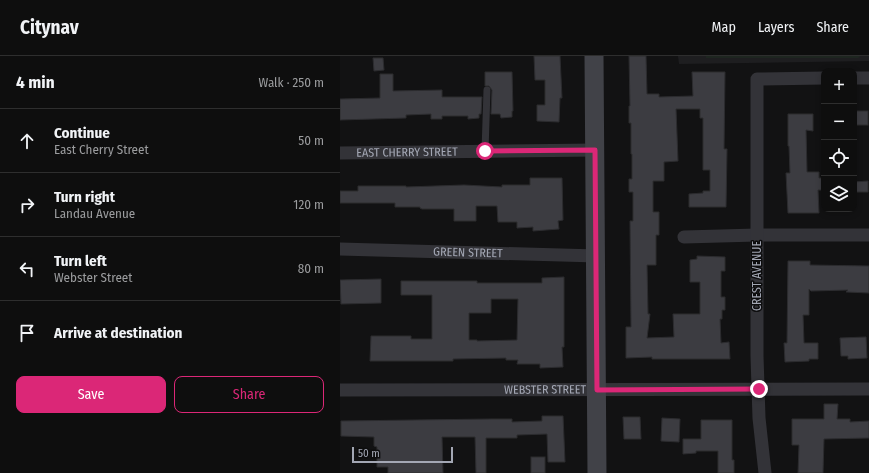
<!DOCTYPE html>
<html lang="en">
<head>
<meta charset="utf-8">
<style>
	:root { --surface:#0e0e0e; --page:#1c1c1c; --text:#f1f3f6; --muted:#9b9c9e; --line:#2e2e2e; --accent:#db2777 }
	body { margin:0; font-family:"Fira Sans Condensed",sans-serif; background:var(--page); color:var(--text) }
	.controls { position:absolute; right:12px; top:12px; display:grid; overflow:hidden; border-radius:8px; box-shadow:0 2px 6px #0003 }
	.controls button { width:36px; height:36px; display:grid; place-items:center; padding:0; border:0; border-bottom:1px solid var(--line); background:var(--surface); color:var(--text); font:20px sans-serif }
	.scale { position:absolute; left:12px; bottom:10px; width:101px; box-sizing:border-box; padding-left:4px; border:2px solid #a3a7b4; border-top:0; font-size:11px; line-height:14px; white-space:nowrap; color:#a3a7b4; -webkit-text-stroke:3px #0d0d0e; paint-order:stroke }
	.stop { position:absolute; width:12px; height:12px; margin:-9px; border:3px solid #db2777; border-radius:50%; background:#fff }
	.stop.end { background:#db2777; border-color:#fff; box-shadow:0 1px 4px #0008 }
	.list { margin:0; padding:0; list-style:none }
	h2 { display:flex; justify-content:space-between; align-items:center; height:52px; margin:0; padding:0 16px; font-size:17px }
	h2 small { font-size:13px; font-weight:400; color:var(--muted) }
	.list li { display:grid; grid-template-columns:26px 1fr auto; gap:12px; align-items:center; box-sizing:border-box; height:64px; padding:0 16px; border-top:1px solid var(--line) }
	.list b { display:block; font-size:15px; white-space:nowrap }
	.list p { margin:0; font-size:13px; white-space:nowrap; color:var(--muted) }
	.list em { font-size:13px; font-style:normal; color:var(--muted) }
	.actions { display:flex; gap:8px; padding:12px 16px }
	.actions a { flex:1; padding:9px 0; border:1px solid var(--accent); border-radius:8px; text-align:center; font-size:14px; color:var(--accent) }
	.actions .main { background:var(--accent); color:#fff }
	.icon { flex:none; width:22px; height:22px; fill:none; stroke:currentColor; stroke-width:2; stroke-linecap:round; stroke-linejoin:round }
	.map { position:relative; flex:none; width:529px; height:417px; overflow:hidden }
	header { display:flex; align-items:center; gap:24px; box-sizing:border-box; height:56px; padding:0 20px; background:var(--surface); border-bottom:1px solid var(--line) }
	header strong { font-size:19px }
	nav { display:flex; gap:22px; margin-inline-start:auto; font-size:14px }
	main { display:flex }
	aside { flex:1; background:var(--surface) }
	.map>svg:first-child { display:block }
</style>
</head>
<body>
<header>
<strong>Citynav</strong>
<nav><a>Map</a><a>Layers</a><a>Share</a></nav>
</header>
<main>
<aside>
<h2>4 min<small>Walk · 250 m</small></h2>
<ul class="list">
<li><svg class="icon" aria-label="ahead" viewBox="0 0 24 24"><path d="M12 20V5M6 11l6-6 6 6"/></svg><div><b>Continue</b><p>East Cherry Street</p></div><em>50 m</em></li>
<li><svg class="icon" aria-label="right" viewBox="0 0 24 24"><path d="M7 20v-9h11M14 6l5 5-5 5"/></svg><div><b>Turn right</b><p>Landau Avenue</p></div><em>120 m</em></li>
<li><svg class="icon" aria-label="left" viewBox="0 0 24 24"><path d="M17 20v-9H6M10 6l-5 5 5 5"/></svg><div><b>Turn left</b><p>Webster Street</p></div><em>80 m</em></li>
<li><svg class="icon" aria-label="arrive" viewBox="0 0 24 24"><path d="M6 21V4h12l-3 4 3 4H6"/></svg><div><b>Arrive at destination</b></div></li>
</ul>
<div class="actions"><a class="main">Save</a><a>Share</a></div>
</aside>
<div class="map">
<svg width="529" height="417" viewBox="0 0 529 417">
	<rect width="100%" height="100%" fill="#121213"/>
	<path fill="#1e1e20" d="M 338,0 L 529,0 L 529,5 L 339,8 Z"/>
	<path fill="#1e2620" d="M 366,0 L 520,0 L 518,2 L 366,2 Z"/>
	<g fill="#3c3c41" stroke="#2c2c2f" fill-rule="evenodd">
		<path d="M 194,0 L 220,0 L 222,42 L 220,42 L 219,66 L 197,65 L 197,49 L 205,49 L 205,24 L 195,24 Z"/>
		<path d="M 289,0 L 306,0 L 307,38 L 319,38 L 319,41 L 353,40 L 352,16 L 385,16 L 384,93 L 387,93 L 386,151 L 349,151 L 349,138 L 363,137 L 363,135 L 370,135 L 370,114 L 363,114 L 363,62 L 360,62 L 360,53 L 336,53 L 338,105 L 324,106 L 324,125 L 313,125 L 313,156 L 319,156 L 319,179 L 316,179 L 316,209 L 307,209 L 308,258 L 310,258 L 307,282 L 334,281 L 333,258 L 360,258 L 360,226 L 350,226 L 350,204 L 357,203 L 357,200 L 385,201 L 385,215 L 381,215 L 381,241 L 385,241 L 385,254 L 382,254 L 382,263 L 380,263 L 381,287 L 389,286 L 390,303 L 312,303 L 312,301 L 286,302 L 286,271 L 291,271 L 290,165 L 293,165 L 293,136 L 289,136 L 289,123 L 292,123 L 292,98 L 291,98 L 291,67 L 289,67 L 289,50 L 290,50 Z"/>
		<path d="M 33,2 L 43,2 L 44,14 L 34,15 Z"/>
		<path d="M 145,16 L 172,16 L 173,55 L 172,55 L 172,61 L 161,62 L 160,58 L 151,58 L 152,34 L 149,30 L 145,30 Z"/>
		<path d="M 40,18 L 53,18 L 53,35 L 102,34 L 102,41 L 142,41 L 141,58 L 139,58 L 139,62 L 128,63 L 128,60 L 102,60 L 102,63 L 91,63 L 91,58 L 66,59 L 66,62 L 0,64 L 0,43 L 40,42 Z"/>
		<rect x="514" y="55" width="14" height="14"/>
		<path d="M 448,58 L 473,58 L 473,75 L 466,74 L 467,116 L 479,116 L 479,122 L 483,122 L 483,134 L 478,134 L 479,157 L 448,157 L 446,117 L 450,117 L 449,90 L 448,90 Z"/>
		<path d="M 190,122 L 222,122 L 223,164 L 218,165 L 219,173 L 193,175 L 193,171 L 177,172 L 177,166 L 158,166 L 157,150 L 136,150 L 136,165 L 114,165 L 114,153 L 82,153 L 80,152 L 80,151 L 55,151 L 55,147 L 0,147 L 0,135 L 18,135 L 18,130 L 66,130 L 66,131 L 124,129 L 162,131 L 162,129 L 190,129 Z"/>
		<path d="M 528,125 L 528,136 L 514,136 L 514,126 Z"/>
		<path d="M 448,205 L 470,205 L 470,209 L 529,210 L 529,237 L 506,236 L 508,234 L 471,235 L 469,233 L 469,259 L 463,259 L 464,287 L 478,287 L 478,303 L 469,303 L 469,305 L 445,306 L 444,287 L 447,287 Z"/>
		<path d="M 224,221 L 224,291 L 222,291 L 223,311 L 200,312 L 200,308 L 177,308 L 178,304 L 166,304 L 166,302 L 113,303 L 113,305 L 30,305 L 31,280 L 71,280 L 71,283 L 92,283 L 92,239 L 61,239 L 61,225 L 137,225 L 137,227 L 202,227 L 202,222 ZM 151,243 L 178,243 L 177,284 L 137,285 L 137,284 L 129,284 L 129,257 L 151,257 Z"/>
		<path d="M 41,223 L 41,247 L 1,248 L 0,224 Z"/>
		<path d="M 526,281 L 527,302 L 508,303 L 508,300 L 501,300 L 500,282 Z"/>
		<path d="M 484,348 L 498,348 L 497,363 L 510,363 L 510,366 L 529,365 L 529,382 L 484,383 L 483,417 L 458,417 L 459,389 L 452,389 L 452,363 L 484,363 Z"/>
		<path d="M 202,360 L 223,360 L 225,406 L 208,406 L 207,378 L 177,379 L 177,382 L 146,382 L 146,417 L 136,417 L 135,381 L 102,381 L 103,417 L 48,417 L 48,411 L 37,411 L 37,391 L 34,390 L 34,381 L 1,380 L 1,365 L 151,363 L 172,363 L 172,366 L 202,365 Z"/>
		<path d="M 283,361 L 300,361 L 301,383 L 284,383 Z"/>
		<path d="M 322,362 L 340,363 L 339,386 L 321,385 Z"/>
		<path d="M 361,364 L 392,364 L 392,404 L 394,404 L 394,417 L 378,417 L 378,395 L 356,395 L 356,397 L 343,398 L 343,383 L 361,383 Z"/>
		<rect x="191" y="401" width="14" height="16"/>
	</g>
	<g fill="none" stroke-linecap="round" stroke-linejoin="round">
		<path stroke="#333338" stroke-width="7" d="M 145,95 L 147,34"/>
		<g stroke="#333338" stroke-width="13">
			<path d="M 514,22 L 529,22"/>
			<path id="s1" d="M 0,97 L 255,94"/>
			<path d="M 344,181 L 417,179 L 529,179"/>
			<path id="s2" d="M 0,193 L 257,200"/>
			<path id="s3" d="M 0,334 L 529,333"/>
			<path d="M 425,417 L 419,362 L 417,300 L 417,23 L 484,22"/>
		</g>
		<path stroke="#414248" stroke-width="19" d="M 254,0 L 257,417"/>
	</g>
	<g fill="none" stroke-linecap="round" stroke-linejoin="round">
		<path stroke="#db2777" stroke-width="5" d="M 145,95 L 255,94 L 257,334 L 419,333"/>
	</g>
	<g text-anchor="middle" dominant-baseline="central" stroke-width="3" stroke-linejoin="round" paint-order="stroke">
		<g font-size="12" fill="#a3a7b4" stroke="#0d0d0e">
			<text stroke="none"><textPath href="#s1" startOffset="67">EAST CHERRY STREET</textPath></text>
			<text stroke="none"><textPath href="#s2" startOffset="128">GREEN STREET</textPath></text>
			<text transform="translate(417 220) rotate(-90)">CREST AVENUE</text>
			<text stroke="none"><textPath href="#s3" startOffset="205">WEBSTER STREET</textPath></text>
		</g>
	</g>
</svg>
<div class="controls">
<button>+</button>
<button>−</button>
<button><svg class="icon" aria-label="locate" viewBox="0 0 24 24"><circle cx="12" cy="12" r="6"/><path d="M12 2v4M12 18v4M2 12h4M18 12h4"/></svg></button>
<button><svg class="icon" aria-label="layers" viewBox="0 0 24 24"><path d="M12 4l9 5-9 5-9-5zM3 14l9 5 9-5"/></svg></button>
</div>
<div class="scale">50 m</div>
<div class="stop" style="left:145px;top:95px"></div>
<div class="stop end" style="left:419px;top:333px"></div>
</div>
</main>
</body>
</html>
